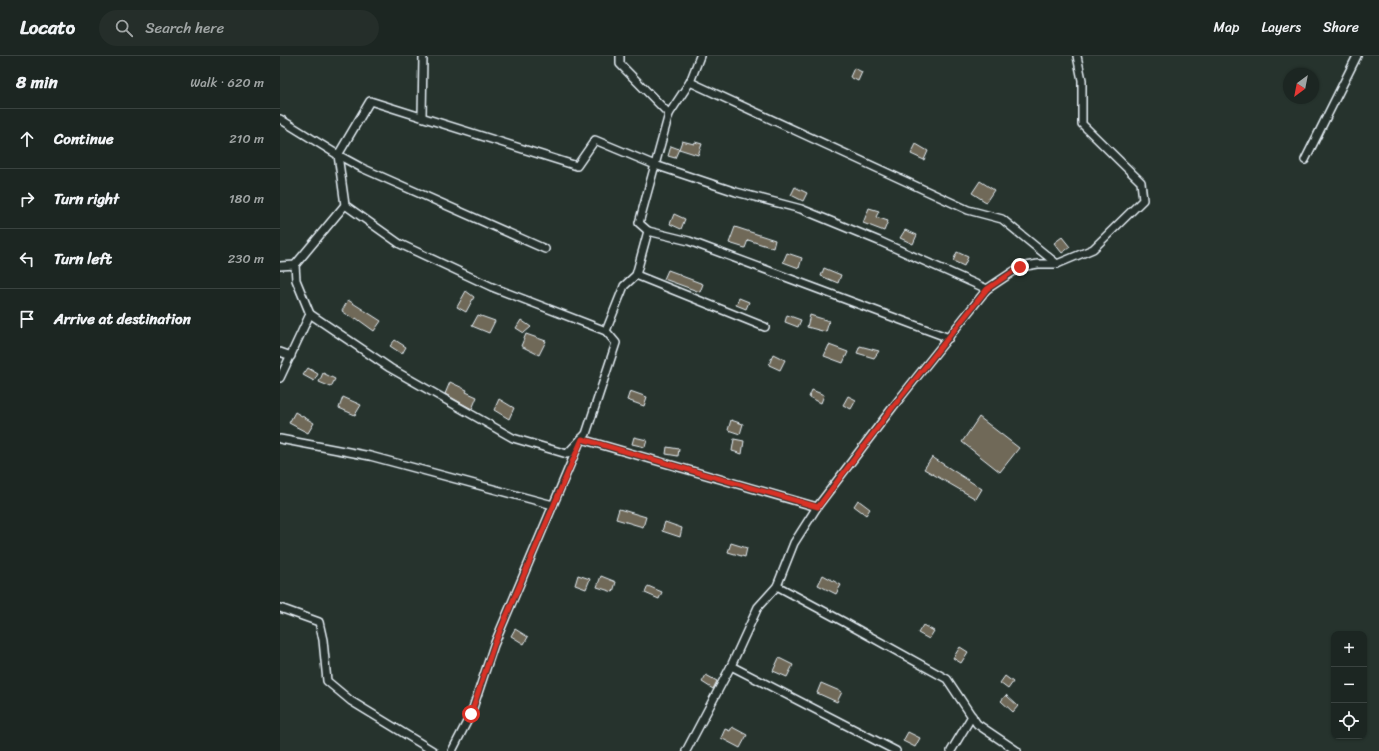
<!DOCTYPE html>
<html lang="en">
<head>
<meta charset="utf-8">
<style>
	:root { --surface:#1c2622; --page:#252e2a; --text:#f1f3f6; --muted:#a0a5a5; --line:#3a4340 }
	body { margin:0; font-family:Sriracha,sans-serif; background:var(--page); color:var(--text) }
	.controls { position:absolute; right:12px; bottom:12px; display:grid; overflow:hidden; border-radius:8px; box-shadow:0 1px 3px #0004 }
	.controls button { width:36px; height:36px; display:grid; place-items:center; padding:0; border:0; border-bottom:1px solid var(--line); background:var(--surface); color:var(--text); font:20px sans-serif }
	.compass { position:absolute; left:1003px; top:12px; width:36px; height:36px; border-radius:50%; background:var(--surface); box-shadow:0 1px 3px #0004; rotate:212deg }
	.stop { position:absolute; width:12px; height:12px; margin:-9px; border:3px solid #d93025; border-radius:50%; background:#fff }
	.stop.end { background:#d93025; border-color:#fff; box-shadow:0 1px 4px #0008 }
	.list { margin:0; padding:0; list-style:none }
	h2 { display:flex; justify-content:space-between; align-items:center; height:52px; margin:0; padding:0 16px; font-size:17px }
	h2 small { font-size:13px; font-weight:400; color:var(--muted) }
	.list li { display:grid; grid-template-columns:26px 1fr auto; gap:12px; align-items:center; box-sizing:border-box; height:60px; padding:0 16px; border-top:1px solid var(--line) }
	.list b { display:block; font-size:15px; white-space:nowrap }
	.list em { font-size:13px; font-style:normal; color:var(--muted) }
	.icon { flex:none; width:22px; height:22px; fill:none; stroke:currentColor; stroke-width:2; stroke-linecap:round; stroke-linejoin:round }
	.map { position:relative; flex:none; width:1099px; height:695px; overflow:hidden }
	header { display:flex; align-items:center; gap:24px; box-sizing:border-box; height:56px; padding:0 20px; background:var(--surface); border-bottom:1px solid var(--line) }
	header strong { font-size:19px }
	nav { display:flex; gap:22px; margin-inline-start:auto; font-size:14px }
	.search { width:280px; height:36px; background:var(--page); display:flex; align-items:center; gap:10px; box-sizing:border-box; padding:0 14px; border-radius:22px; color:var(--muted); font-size:15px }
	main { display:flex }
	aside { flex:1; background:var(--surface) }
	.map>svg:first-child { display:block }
</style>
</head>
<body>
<header>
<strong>Locato</strong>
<div class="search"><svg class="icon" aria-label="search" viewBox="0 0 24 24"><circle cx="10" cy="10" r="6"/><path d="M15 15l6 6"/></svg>Search here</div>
<nav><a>Map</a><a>Layers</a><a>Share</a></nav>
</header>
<main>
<aside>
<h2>8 min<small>Walk · 620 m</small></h2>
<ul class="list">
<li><svg class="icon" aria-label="ahead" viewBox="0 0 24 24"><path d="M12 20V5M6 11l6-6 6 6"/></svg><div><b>Continue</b></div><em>210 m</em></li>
<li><svg class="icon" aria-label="right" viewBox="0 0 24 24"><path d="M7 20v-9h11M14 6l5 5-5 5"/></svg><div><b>Turn right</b></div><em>180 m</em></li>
<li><svg class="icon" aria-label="left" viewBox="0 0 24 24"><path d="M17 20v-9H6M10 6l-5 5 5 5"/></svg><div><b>Turn left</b></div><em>230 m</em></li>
<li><svg class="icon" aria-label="arrive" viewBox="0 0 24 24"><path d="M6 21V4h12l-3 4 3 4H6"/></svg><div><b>Arrive at destination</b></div></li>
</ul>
</aside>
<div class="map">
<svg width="1099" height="695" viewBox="0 0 1099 695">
	<rect width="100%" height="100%" fill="#26332d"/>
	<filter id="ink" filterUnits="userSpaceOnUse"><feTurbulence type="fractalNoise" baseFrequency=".025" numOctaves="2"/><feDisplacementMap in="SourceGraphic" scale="8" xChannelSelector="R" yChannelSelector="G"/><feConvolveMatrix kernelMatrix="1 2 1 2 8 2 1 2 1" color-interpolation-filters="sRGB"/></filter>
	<g filter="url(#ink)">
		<g fill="#706958" stroke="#e8f1f8">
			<path d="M 574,12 L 582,16 L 578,25 L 570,21 Z"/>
			<path d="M 402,85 L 414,88 L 415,86 L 422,88 L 418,99 L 399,93 Z"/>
			<path d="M 636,88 L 648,95 L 644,104 L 631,98 Z"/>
			<path d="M 391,90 L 399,93 L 395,102 L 388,100 Z"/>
			<path d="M 700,125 L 714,134 L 706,146 L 692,137 Z"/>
			<path d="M 515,131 L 527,137 L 523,145 L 511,139 Z"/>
			<path d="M 589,152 L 599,155 L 596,161 L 608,165 L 604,175 L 583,167 Z"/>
			<path d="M 394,158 L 405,163 L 401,173 L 390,168 Z"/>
			<path d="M 455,171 L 495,184 L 493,192 L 468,184 L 465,192 L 449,187 Z"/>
			<path d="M 625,174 L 637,179 L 633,188 L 620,182 Z"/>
			<path d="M 782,181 L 790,191 L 782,197 L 774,187 Z"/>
			<path d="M 677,196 L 688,201 L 684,210 L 673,205 Z"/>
			<path d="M 507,197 L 522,202 L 519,212 L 503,206 Z"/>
			<path d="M 544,212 L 561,219 L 558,227 L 541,220 Z"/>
			<path d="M 388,214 L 399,218 L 399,219 L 423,228 L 420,236 L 384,223 Z"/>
			<path d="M 186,235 L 194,241 L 186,256 L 177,251 Z"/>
			<path d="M 459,242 L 469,246 L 466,253 L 456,249 Z"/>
			<path d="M 68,244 L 101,265 L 94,275 L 76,262 L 75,264 L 62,255 Z"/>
			<path d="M 198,259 L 215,265 L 209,277 L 192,270 Z"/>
			<path d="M 507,259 L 521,264 L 518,271 L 505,266 Z"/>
			<path d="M 530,259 L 549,265 L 546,276 L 527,271 Z"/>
			<path d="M 241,264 L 251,271 L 244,277 L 236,272 Z"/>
			<path d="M 246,278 L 266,285 L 259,299 L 241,290 Z"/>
			<path d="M 115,284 L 126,291 L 122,298 L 110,290 Z"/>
			<path d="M 549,289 L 568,296 L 563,307 L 544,300 Z"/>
			<path d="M 580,290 L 599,295 L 594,302 L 577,297 Z"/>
			<path d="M 493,298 L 505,304 L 500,314 L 489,309 Z"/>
			<path d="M 28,312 L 38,318 L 34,325 L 23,319 Z"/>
			<path d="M 43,317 L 55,323 L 51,331 L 39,326 Z"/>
			<path d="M 170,326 L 187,334 L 186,336 L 197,341 L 192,353 L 165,338 Z"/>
			<path d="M 532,334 L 544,339 L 541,347 L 529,341 Z"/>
			<path d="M 350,335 L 367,341 L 364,350 L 347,344 Z"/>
			<path d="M 568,340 L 576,344 L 571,353 L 563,349 Z"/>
			<path d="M 63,341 L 81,349 L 75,359 L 59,352 Z"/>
			<path d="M 219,343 L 234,352 L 229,363 L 214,354 Z"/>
			<path d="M 15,356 L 34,367 L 28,377 L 9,367 Z"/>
			<path d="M 699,361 L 739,392 L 720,416 L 682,386 Z"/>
			<path d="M 451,364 L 463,368 L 460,378 L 448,374 Z"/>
			<path d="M 354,381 L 367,384 L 365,391 L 352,388 Z"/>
			<path d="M 454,383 L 464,385 L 462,398 L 452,395 Z"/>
			<path d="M 387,391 L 399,393 L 398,400 L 386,398 Z"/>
			<path d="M 652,401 L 702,433 L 696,443 L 644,413 Z"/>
			<path d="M 578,444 L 590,453 L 586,459 L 574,450 Z"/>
			<path d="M 339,453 L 366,461 L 363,471 L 336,463 Z"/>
			<path d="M 385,466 L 402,472 L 400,481 L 382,475 Z"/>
			<path d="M 451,487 L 467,492 L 465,501 L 448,496 Z"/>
			<path d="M 298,519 L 310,523 L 306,533 L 295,529 Z"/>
			<path d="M 543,519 L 561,529 L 556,538 L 538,529 Z"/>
			<path d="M 321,520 L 336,526 L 333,536 L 317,531 Z"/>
			<path d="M 368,530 L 382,536 L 379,543 L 365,537 Z"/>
			<path d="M 643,569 L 654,575 L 649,583 L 638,577 Z"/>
			<path d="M 235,573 L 248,581 L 244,588 L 231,580 Z"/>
			<path d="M 680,591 L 688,596 L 681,607 L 673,602 Z"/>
			<path d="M 499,602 L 513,609 L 507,621 L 493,615 Z"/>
			<path d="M 426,619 L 437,625 L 433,633 L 422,626 Z"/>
			<path d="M 725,620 L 733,626 L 728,633 L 720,627 Z"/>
			<path d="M 541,627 L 562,636 L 557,646 L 537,637 Z"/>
			<path d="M 726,639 L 738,650 L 733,656 L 721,645 Z"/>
			<path d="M 452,671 L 467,679 L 460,692 L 441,682 L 445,673 L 450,675 Z"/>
			<path d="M 628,676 L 640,682 L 635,691 L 623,685 Z"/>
		</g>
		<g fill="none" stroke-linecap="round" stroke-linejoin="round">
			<g stroke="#e8f1f8" stroke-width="10">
				<g id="minor">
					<path d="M 340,0 L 340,8 L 389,58"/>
					<path d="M 410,26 L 688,154 L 722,163 L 777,208"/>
					<path d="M 142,61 L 143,0"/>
					<path d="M 0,63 L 58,99 L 82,112 L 265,193"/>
					<path d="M 1025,104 L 1077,0"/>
					<path d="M 368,175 L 409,185 L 669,282"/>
					<path d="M 0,210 L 15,209 L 65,149"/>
					<path d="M 356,219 L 485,271"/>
					<path d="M 30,258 L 110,312 L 233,382 L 287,398 L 306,378 L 336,287 L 326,275 L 344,230 L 356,219 L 368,175 L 359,167 L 389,58 L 410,26 L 420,0"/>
					<path d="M 326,275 L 212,231 L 120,188 L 65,149 L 58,99 L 90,45 L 297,110 L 315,84 L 375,109 L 456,136 L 521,153 L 599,185 L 707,233"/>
					<path d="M 0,296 L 11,300"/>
					<path d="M 0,322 L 30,258 L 16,224 L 15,209"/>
					<path d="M 0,383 L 90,400 L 273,449"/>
					<path d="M 497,530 L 564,566 L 667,623 L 697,668 L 737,695"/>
					<path d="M 0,552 L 39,566 L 43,584 L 47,625 L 71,645 L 153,695"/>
					<path d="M 451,610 L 616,695"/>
					<path d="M 172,695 L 191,658 L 214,589 L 301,383 L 537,451"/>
					<path d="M 406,695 L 451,610 L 478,551 L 497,530 L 514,487 L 537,451 L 613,351 L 707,233 L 740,211 L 758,208 L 777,208 L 813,193 L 863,144 L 861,126 L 802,68 L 802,24 L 797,0"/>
					<path d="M 671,695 L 692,660"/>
				</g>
			</g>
			<use href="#minor" stroke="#26332d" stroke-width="7"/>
		</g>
	</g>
	<g fill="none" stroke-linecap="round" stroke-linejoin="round" filter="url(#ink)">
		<path stroke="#d93025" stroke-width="5" d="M 191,658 L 214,589 L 302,383 L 538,451 L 613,351 L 707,233 L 740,211"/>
	</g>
</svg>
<div class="controls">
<button>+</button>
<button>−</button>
<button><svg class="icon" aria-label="locate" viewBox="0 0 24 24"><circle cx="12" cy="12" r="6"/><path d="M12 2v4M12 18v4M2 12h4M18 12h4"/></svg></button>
</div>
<svg class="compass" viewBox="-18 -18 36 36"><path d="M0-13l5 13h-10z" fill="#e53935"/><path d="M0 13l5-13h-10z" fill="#a0a5a5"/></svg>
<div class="stop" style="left:191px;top:658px"></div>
<div class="stop end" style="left:740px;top:211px"></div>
</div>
</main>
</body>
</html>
